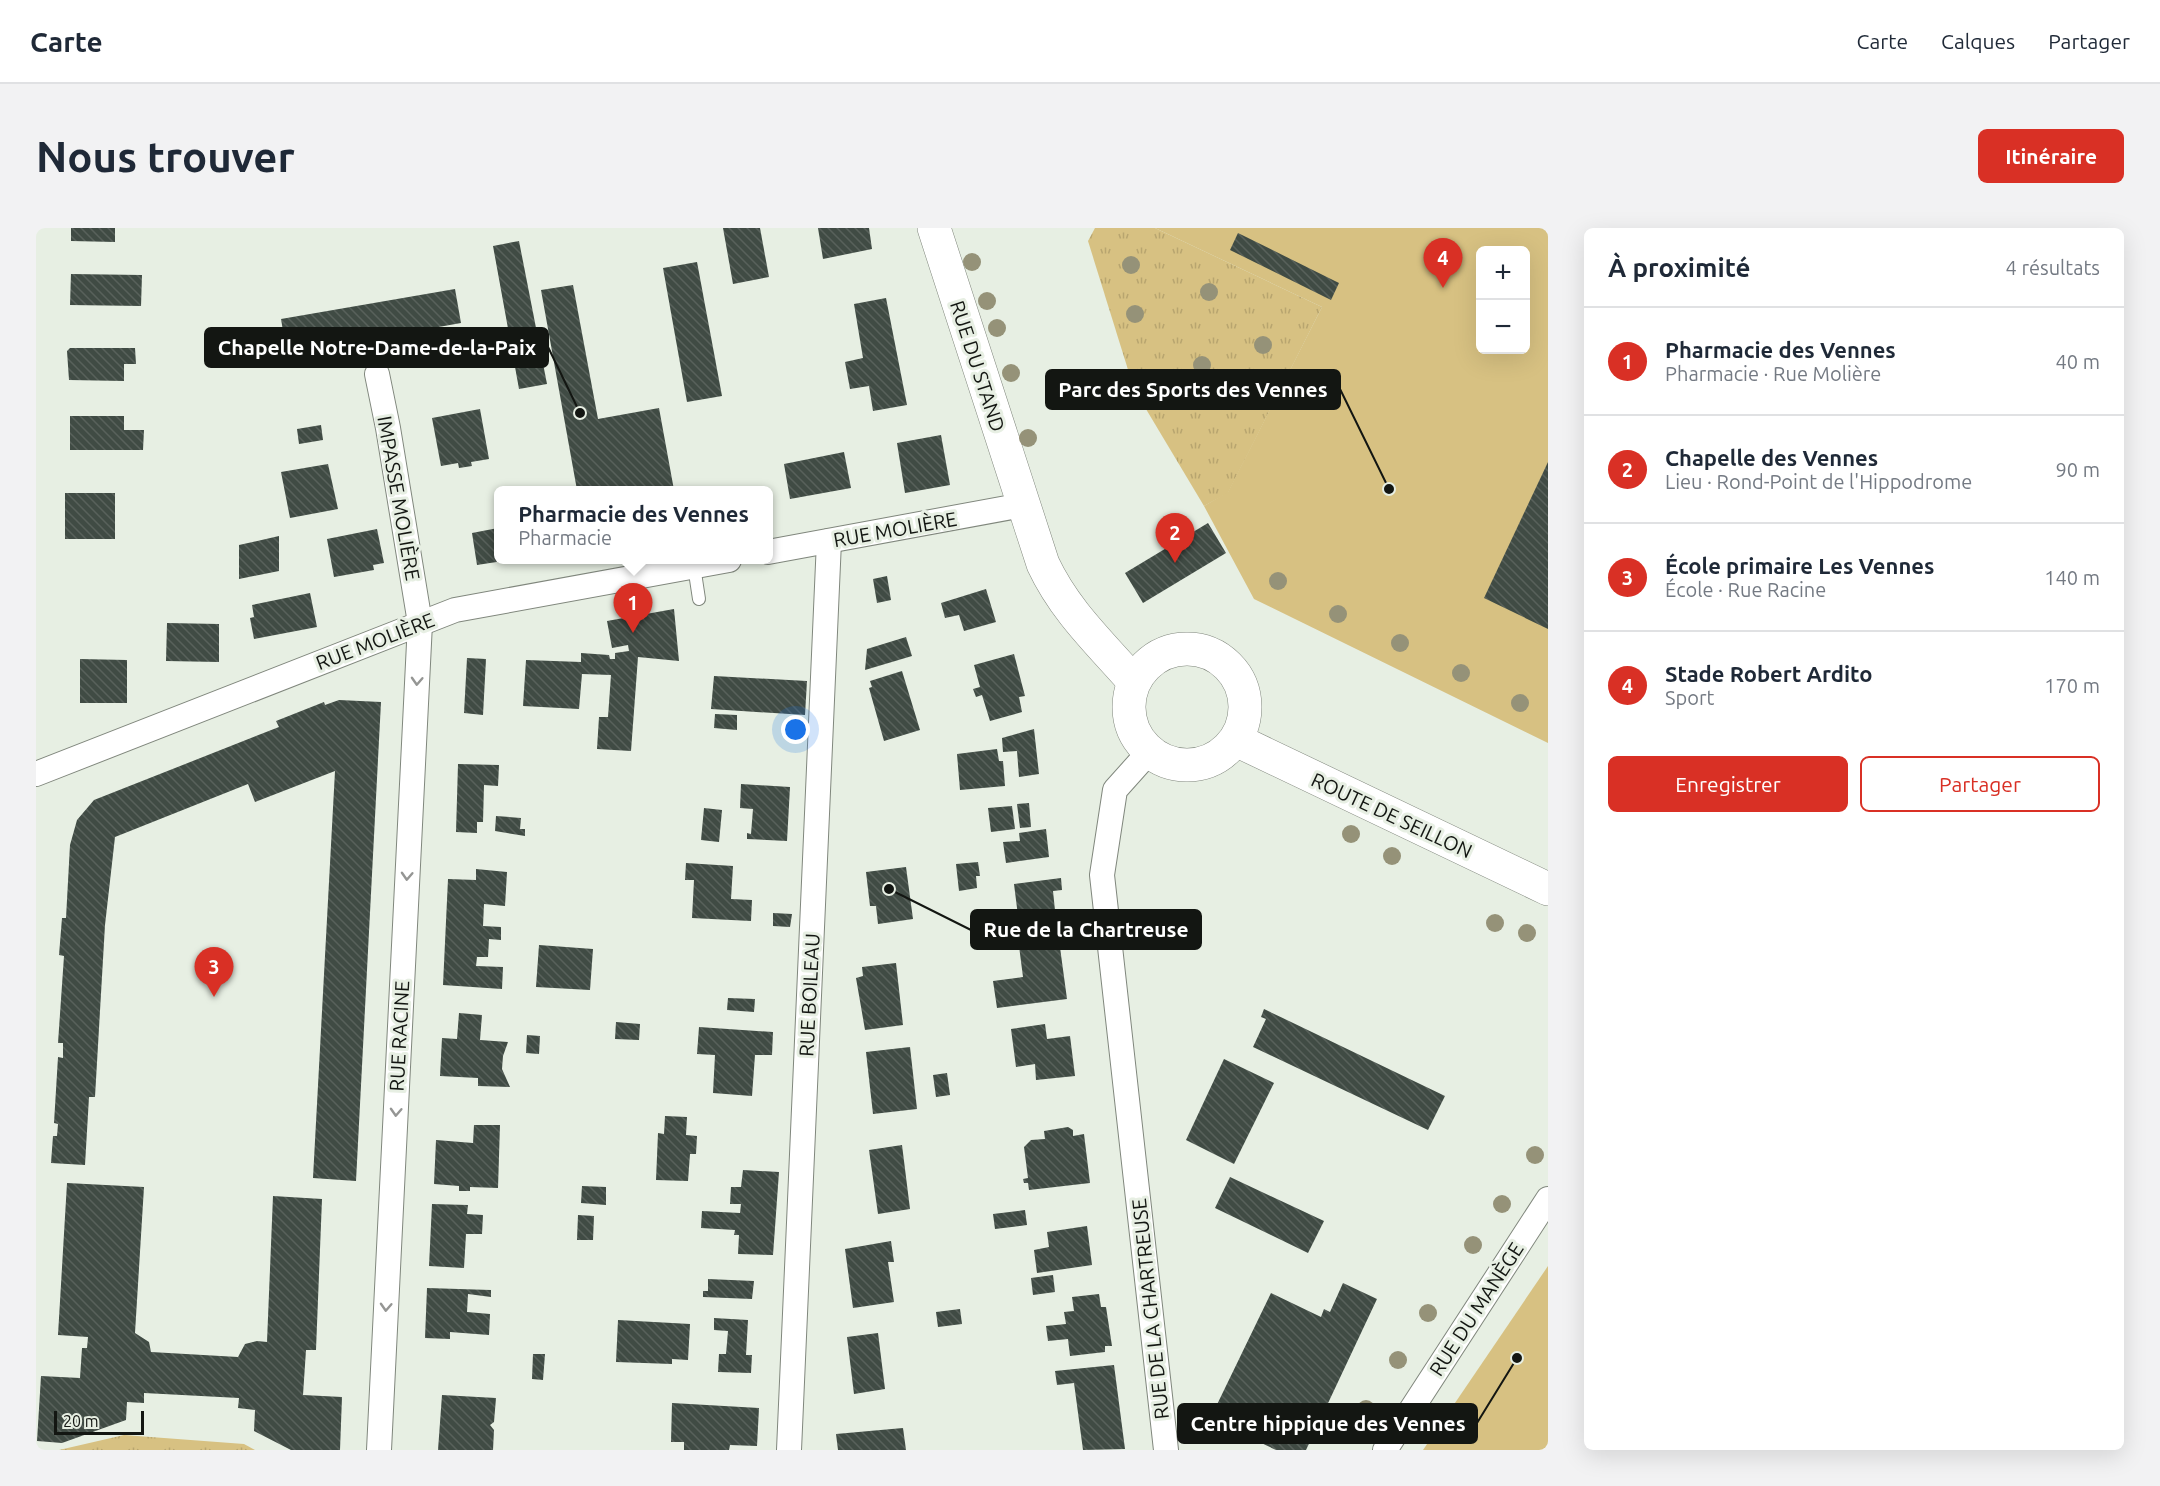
<!DOCTYPE html>
<html lang="fr">
<head>
<meta charset="utf-8">
<style>
	:root { --surface:#fff; --page:#f2f2f3; --text:#1f2937; --muted:#747a83; --line:#e0e1e3; --accent:#d93025 }
	body { margin:0; font-family:Ubuntu,sans-serif; background:var(--page); color:var(--text) }
	.controls { position:absolute; right:18px; top:18px; display:grid; overflow:hidden; border-radius:9px; box-shadow:0 6px 24px #0002 }
	.controls button { width:54px; height:54px; display:grid; place-items:center; padding:0; border:0; border-bottom:2px solid var(--line); background:var(--surface); color:var(--text); font:30px sans-serif }
	.scale { position:absolute; left:18px; bottom:15px; width:90px; box-sizing:border-box; padding-left:6px; border:3px solid #131612; border-top:0; font-size:16px; line-height:21px; white-space:nowrap; color:#131612; -webkit-text-stroke:4px #e7efe3; paint-order:stroke }
	.you { position:absolute; left:760px; top:502px; width:21px; height:21px; margin:-15px; border:4px solid #fff; border-radius:50%; background:#1a73e8; box-shadow:0 0 0 9px #1a73e833 }
	.badge { display:grid; place-items:center; width:39px; height:39px; border-radius:50%; background:var(--accent); color:#fff; font-size:20px; font-weight:700 }
	.pin { position:absolute; translate:-50% -50px; filter:drop-shadow(0 2px 3px #0008) }
	.pin::after { content:''; position:absolute; top:32px; width:21px; height:18px; background:inherit; clip-path:polygon(0 0,100% 0,50% 100%) }
	.popup { position:absolute; left:458px; top:258px; width:279px; height:78px; box-sizing:border-box; display:grid; place-content:center; border-radius:9px; background:var(--surface); filter:drop-shadow(0 2px 4px #0005); font-size:20px; white-space:nowrap; color:var(--muted) }
	.popup b { font-size:22px; color:var(--text) }
	.popup::after { content:''; position:absolute; left:50%; top:100%; margin-left:-12px; border:12px solid transparent; border-top-color:var(--surface) }
	.list { margin:0; padding:0; list-style:none }
	h2 { display:flex; justify-content:space-between; align-items:center; height:78px; margin:0; padding:0 24px; font-size:26px }
	h2 small { font-size:20px; font-weight:400; color:var(--muted) }
	.list li { display:grid; grid-template-columns:39px 1fr auto; gap:18px; align-items:center; box-sizing:border-box; height:108px; padding:0 24px; border-top:2px solid var(--line) }
	.list b { display:block; font-size:22px; white-space:nowrap }
	.list p { margin:0; font-size:20px; white-space:nowrap; color:var(--muted) }
	.list em { font-size:20px; font-style:normal; color:var(--muted) }
	.actions { display:flex; gap:12px; padding:18px 24px }
	.actions a { flex:1; padding:14px 0; border:2px solid var(--accent); border-radius:9px; text-align:center; font-size:21px; color:var(--accent) }
	.actions .main { background:var(--accent); color:#fff }
	.map { position:relative; flex:none; width:1512px; height:1222px; overflow:hidden; border-radius:9px }
	header { display:flex; align-items:center; gap:36px; box-sizing:border-box; height:84px; padding:0 30px; background:var(--surface); border-bottom:2px solid var(--line) }
	header strong { font-size:28px }
	nav { display:flex; gap:33px; margin-inline-start:auto; font-size:21px }
	.intro { display:flex; align-items:center; justify-content:space-between; box-sizing:border-box; height:144px; padding:0 36px }
	h1 { margin:0; font-size:42px }
	.button { padding:15px 27px; border-radius:9px; background:var(--accent); color:#fff; font-size:21px; font-weight:700 }
	main { display:flex; gap:36px; padding:0 36px }
	aside { flex:1; background:var(--surface); border-radius:9px; box-shadow:0 6px 24px #0002 }
	.map>svg:first-child { display:block }
</style>
</head>
<body>
<header>
<strong>Carte</strong>
<nav><a>Carte</a><a>Calques</a><a>Partager</a></nav>
</header>
<div class="intro"><h1>Nous trouver</h1><a class="button">Itinéraire</a></div>
<main>
<div class="map">
<svg width="1512" height="1222" viewBox="0 0 1512 1222">
	<defs>
		<pattern id="grass-tufts" width="24" height="20" patternUnits="userSpaceOnUse" patternTransform="scale(1.5)"><rect width="24" height="20" fill="#d7c182"/><path d="M3 7l-1-3M5 7V3M7 7l1-3M15 17l-1-3M17 17v-4M19 17l1-3" fill="none" stroke="#b8a56f"/></pattern>
		<pattern id="building-back-hatch" width="6" height="6" patternUnits="userSpaceOnUse" patternTransform="scale(1.5)"><rect width="6" height="6" fill="#404b44"/><path d="M-1 5l2 2M0 0l6 6M5-1l2 2" fill="none" stroke="#58615b"/></pattern>
	</defs>
	<rect width="100%" height="100%" fill="#e7efe3"/>
	<g fill="url(#grass-tufts)">
		<path d="M 1059,0 L 1119,0 L 1286,79 L 1192,265 L 1168,278 L 1098,161 L 1052,13 Z"/>
		<path d="M 88,1207 L 208,1216 L 219,1222 L 23,1222 Z"/>
	</g>
	<g fill="#d7c182" fill-rule="evenodd">
		<path d="M 1119,0 L 1512,0 L 1512,515 L 1218,371 L 1168,278 L 1192,264 L 1286,79 ZM 1444,22 L 1490,22 L 1490,122 L 1444,122 Z"/>
		<path d="M 1512,1038 L 1512,1222 L 1387,1222 Z"/>
	</g>
	<g fill="url(#building-back-hatch)">
		<path d="M 35,0 L 79,0 L 79,14 L 35,13 Z"/>
		<path d="M 687,0 L 724,0 L 733,49 L 697,56 Z"/>
		<path d="M 782,0 L 833,0 L 836,21 L 787,31 Z"/>
		<path d="M 1202,5 L 1303,55 L 1295,72 L 1194,22 Z"/>
		<path d="M 483,13 L 511,156 L 483,161 L 457,18 Z"/>
		<path d="M 661,34 L 686,168 L 651,174 L 627,40 Z"/>
		<path d="M 35,46 L 106,47 L 105,78 L 34,77 Z"/>
		<path d="M 537,57 L 562,191 L 623,180 L 638,262 L 541,262 L 505,62 Z"/>
		<path d="M 419,61 L 425,95 L 251,126 L 245,91 Z"/>
		<path d="M 850,70 L 871,177 L 837,183 L 833,158 L 814,161 L 809,134 L 827,130 L 818,76 Z"/>
		<path d="M 34,120 L 99,120 L 100,136 L 88,136 L 88,153 L 33,152 L 31,123 Z"/>
		<path d="M 444,181 L 453,231 L 435,234 L 436,238 L 423,240 L 422,235 L 405,238 L 396,190 Z"/>
		<path d="M 34,188 L 88,188 L 88,202 L 108,202 L 107,222 L 34,222 Z"/>
		<path d="M 285,197 L 287,212 L 263,216 L 261,201 Z"/>
		<path d="M 905,207 L 914,257 L 869,265 L 861,215 Z"/>
		<path d="M 808,224 L 815,260 L 754,271 L 748,236 Z"/>
		<path d="M 1512,234 L 1512,401 L 1448,370 Z"/>
		<path d="M 292,236 L 302,281 L 254,290 L 245,244 Z"/>
		<rect x="29" y="265" width="50" height="46"/>
		<path d="M 1172,295 L 1190,325 L 1107,375 L 1089,345 Z"/>
		<path d="M 462,300 L 462,332 L 467,333 L 441,337 L 436,305 Z"/>
		<path d="M 341,301 L 348,335 L 337,337 L 338,342 L 298,349 L 291,311 Z"/>
		<path d="M 243,308 L 243,343 L 203,351 L 203,317 Z"/>
		<path d="M 851,348 L 855,372 L 841,375 L 837,351 Z"/>
		<path d="M 950,361 L 960,394 L 928,403 L 923,387 L 909,390 L 905,375 Z"/>
		<path d="M 274,365 L 281,399 L 218,411 L 214,390 L 218,389 L 216,377 Z"/>
		<path d="M 638,381 L 643,433 L 602,429 L 595,523 L 561,521 L 563,489 L 572,489 L 575,447 L 546,446 L 543,481 L 487,478 L 490,432 L 545,434 L 545,425 L 573,427 L 574,431 L 579,431 L 579,425 L 593,423 L 592,417 L 576,420 L 571,393 Z"/>
		<path d="M 131,395 L 183,396 L 183,434 L 130,433 Z"/>
		<path d="M 870,409 L 876,428 L 829,442 L 831,421 Z"/>
		<path d="M 978,426 L 989,468 L 983,469 L 986,484 L 954,493 L 946,467 L 940,469 L 937,461 L 944,459 L 938,437 Z"/>
		<path d="M 431,430 L 450,431 L 447,487 L 428,485 Z"/>
		<path d="M 44,431 L 91,432 L 91,475 L 44,475 Z"/>
		<path d="M 866,443 L 884,502 L 848,513 L 833,460 L 836,459 L 834,453 Z"/>
		<path d="M 678,448 L 771,453 L 769,487 L 675,481 Z"/>
		<path d="M 303,472 L 345,474 L 320,953 L 277,950 L 299,543 L 219,574 L 212,556 L 79,609 L 69,697 L 59,869 L 53,869 L 49,937 L 15,935 L 17,908 L 21,908 L 22,896 L 18,895 L 22,829 L 27,830 L 27,815 L 22,815 L 28,728 L 23,727 L 26,690 L 30,690 L 34,617 L 41,592 L 58,572 L 243,499 L 240,493 L 288,474 L 289,477 Z"/>
		<path d="M 679,486 L 701,487 L 701,502 L 678,500 Z"/>
		<path d="M 998,501 L 1003,546 L 983,549 L 981,523 L 967,524 L 966,510 Z"/>
		<path d="M 961,521 L 963,533 L 967,533 L 969,558 L 924,562 L 921,526 Z"/>
		<path d="M 422,536 L 463,537 L 462,558 L 448,557 L 447,594 L 441,594 L 441,605 L 420,604 Z"/>
		<path d="M 705,556 L 754,559 L 751,613 L 711,611 L 711,605 L 715,606 L 717,581 L 704,580 Z"/>
		<path d="M 993,575 L 995,599 L 984,600 L 981,576 Z"/>
		<path d="M 976,578 L 979,601 L 955,604 L 952,580 Z"/>
		<path d="M 668,580 L 686,582 L 683,614 L 665,612 Z"/>
		<path d="M 460,588 L 485,590 L 484,601 L 489,601 L 489,608 L 459,603 Z"/>
		<path d="M 1010,601 L 1013,629 L 970,635 L 967,614 L 984,613 L 983,605 Z"/>
		<path d="M 942,634 L 944,648 L 940,648 L 941,660 L 923,663 L 920,636 Z"/>
		<path d="M 650,635 L 697,638 L 695,671 L 716,672 L 715,693 L 656,690 L 658,652 L 649,652 Z"/>
		<path d="M 870,639 L 877,691 L 842,696 L 840,678 L 834,678 L 830,644 Z"/>
		<path d="M 440,641 L 471,644 L 469,678 L 448,676 L 447,698 L 465,699 L 465,712 L 453,711 L 452,729 L 441,729 L 440,738 L 467,739 L 466,761 L 407,757 L 412,651 L 440,652 Z"/>
		<path d="M 1025,650 L 1026,662 L 1017,663 L 1020,692 L 983,696 L 978,656 Z"/>
		<path d="M 737,685 L 756,686 L 754,699 L 737,698 Z"/>
		<path d="M 1023,712 L 1031,771 L 961,780 L 957,753 L 987,749 L 983,718 Z"/>
		<path d="M 503,717 L 557,721 L 554,762 L 500,759 Z"/>
		<path d="M 860,735 L 867,797 L 829,802 L 820,750 L 827,748 L 826,739 Z"/>
		<path d="M 692,770 L 719,771 L 718,784 L 691,782 Z"/>
		<path d="M 1228,781 L 1409,868 L 1392,902 L 1217,819 L 1230,791 L 1225,789 Z"/>
		<path d="M 423,785 L 446,787 L 444,812 L 472,814 L 467,828 L 466,841 L 474,859 L 442,858 L 442,850 L 404,848 L 406,810 L 421,811 Z"/>
		<path d="M 580,794 L 604,796 L 603,812 L 579,811 Z"/>
		<path d="M 1009,796 L 1011,811 L 1034,808 L 1039,848 L 1000,852 L 999,836 L 980,839 L 975,801 Z"/>
		<path d="M 663,799 L 737,804 L 736,827 L 719,827 L 716,868 L 677,865 L 679,827 L 661,826 Z"/>
		<path d="M 491,807 L 504,808 L 503,826 L 490,825 Z"/>
		<path d="M 874,819 L 881,881 L 837,886 L 830,824 Z"/>
		<path d="M 1188,831 L 1238,855 L 1198,936 L 1150,912 Z"/>
		<path d="M 911,845 L 914,867 L 900,869 L 897,847 Z"/>
		<path d="M 629,888 L 651,889 L 650,907 L 661,908 L 660,926 L 654,926 L 652,953 L 620,952 L 622,905 L 628,906 Z"/>
		<path d="M 438,897 L 464,897 L 462,960 L 434,959 L 434,963 L 423,963 L 423,958 L 398,956 L 400,912 L 437,915 Z"/>
		<path d="M 1032,899 L 1037,902 L 1037,908 L 1048,906 L 1054,955 L 993,962 L 992,955 L 988,955 L 987,951 L 992,950 L 988,919 L 995,912 L 1009,911 L 1008,903 Z"/>
		<path d="M 866,917 L 874,981 L 842,986 L 833,922 Z"/>
		<path d="M 707,942 L 743,944 L 737,1027 L 702,1026 L 703,1007 L 698,1007 L 699,1002 L 665,1000 L 666,983 L 704,985 L 705,976 L 694,976 L 695,959 L 705,959 Z"/>
		<path d="M 1194,949 L 1288,993 L 1272,1025 L 1179,980 Z"/>
		<path d="M 31,955 L 108,959 L 99,1105 L 113,1114 L 115,1124 L 202,1129 L 209,1116 L 221,1113 L 231,1114 L 237,968 L 286,971 L 280,1122 L 270,1122 L 267,1167 L 306,1169 L 304,1222 L 255,1222 L 218,1203 L 219,1182 L 202,1180 L 203,1170 L 108,1165 L 108,1175 L 91,1174 L 90,1192 L 26,1215 L 1,1213 L 5,1148 L 44,1150 L 46,1120 L 51,1120 L 52,1109 L 22,1107 Z"/>
		<path d="M 546,958 L 570,959 L 570,977 L 545,975 Z"/>
		<path d="M 396,976 L 432,977 L 431,986 L 447,987 L 446,1006 L 430,1006 L 428,1040 L 393,1038 Z"/>
		<path d="M 989,982 L 991,997 L 959,1001 L 957,986 Z"/>
		<path d="M 542,987 L 558,988 L 557,1012 L 541,1012 Z"/>
		<path d="M 1051,998 L 1056,1037 L 1001,1045 L 998,1022 L 1013,1019 L 1011,1004 Z"/>
		<path d="M 855,1013 L 858,1034 L 852,1034 L 858,1074 L 817,1080 L 809,1021 Z"/>
		<path d="M 1017,1047 L 1019,1064 L 997,1067 L 995,1050 Z"/>
		<path d="M 672,1051 L 718,1053 L 716,1071 L 667,1069 L 667,1063 L 672,1063 Z"/>
		<path d="M 1307,1055 L 1341,1071 L 1270,1222 L 1240,1222 L 1174,1191 L 1235,1065 L 1285,1089 L 1288,1081 L 1294,1084 Z"/>
		<path d="M 391,1060 L 455,1062 L 455,1069 L 432,1066 L 431,1084 L 454,1086 L 453,1107 L 414,1104 L 414,1111 L 389,1110 Z"/>
		<path d="M 1063,1066 L 1065,1079 L 1070,1079 L 1076,1118 L 1069,1118 L 1069,1124 L 1034,1128 L 1032,1111 L 1012,1113 L 1010,1098 L 1030,1096 L 1028,1084 L 1038,1083 L 1036,1069 Z"/>
		<path d="M 924,1081 L 926,1096 L 902,1099 L 900,1084 Z"/>
		<path d="M 678,1090 L 712,1092 L 710,1127 L 716,1127 L 715,1145 L 682,1144 L 683,1126 L 690,1126 L 692,1103 L 678,1102 Z"/>
		<path d="M 582,1092 L 654,1096 L 652,1132 L 636,1131 L 636,1136 L 580,1134 Z"/>
		<path d="M 842,1105 L 849,1161 L 818,1166 L 811,1109 Z"/>
		<path d="M 497,1126 L 509,1126 L 507,1152 L 496,1151 Z"/>
		<path d="M 1078,1137 L 1089,1221 L 1047,1222 L 1038,1155 L 1021,1157 L 1019,1143 Z"/>
		<path d="M 406,1167 L 460,1170 L 458,1194 L 454,1197 L 458,1202 L 457,1222 L 402,1222 Z"/>
		<path d="M 636,1175 L 723,1180 L 721,1218 L 694,1217 L 693,1222 L 648,1222 L 648,1214 L 635,1214 Z"/>
		<path d="M 867,1200 L 870,1222 L 802,1222 L 800,1206 Z"/>
	</g>
	<g fill="none" stroke-linecap="round" stroke-linejoin="round">
		<g stroke="#80877d" stroke-width="14">
			<path id="lane" d="M 658,338 L 663,371"/>
		</g>
		<g stroke="#80877d" stroke-width="26">
			<g id="street">
				<path d="M 341,146 L 352,200 L 384,395 L 343,1222"/>
				<path d="M 732,324 L 987,277"/>
				<path d="M 1113,524 L 1079,562 L 1066,647 L 1130,1222"/>
				<path d="M 0,546 L 419,382 L 693,332"/>
				<path d="M 753,1222 L 793,313"/>
				<path d="M 1349,1222 L 1512,971"/>
			</g>
		</g>
		<g stroke="#80877d" stroke-width="34">
			<g id="secondary">
				<path d="M 898,0 L 1007,336 C 1029,383 1064,415 1098,454"/>
				<circle cx="1151" cy="479" r="58"/>
				<path d="M 1200,512 L 1512,661"/>
			</g>
		</g>
		<use href="#lane" stroke="#fff" stroke-width="12"/>
		<use href="#street" stroke="#fff" stroke-width="24"/>
		<use href="#secondary" stroke="#fff" stroke-width="33"/>
	</g>
	<g fill="#959278">
		<circle cx="936" cy="34" r="9"/>
		<circle cx="1095" cy="37" r="9"/>
		<circle cx="1173" cy="64" r="9"/>
		<circle cx="951" cy="73" r="9"/>
		<circle cx="1099" cy="86" r="9"/>
		<circle cx="961" cy="100" r="9"/>
		<circle cx="1227" cy="117" r="9"/>
		<circle cx="1166" cy="137" r="9"/>
		<circle cx="975" cy="145" r="9"/>
		<circle cx="1198" cy="169" r="9"/>
		<circle cx="992" cy="210" r="9"/>
		<circle cx="1242" cy="353" r="9"/>
		<circle cx="1302" cy="386" r="9"/>
		<circle cx="1364" cy="415" r="9"/>
		<circle cx="1425" cy="445" r="9"/>
		<circle cx="1484" cy="475" r="9"/>
		<circle cx="1315" cy="606" r="9"/>
		<circle cx="1356" cy="628" r="9"/>
		<circle cx="1459" cy="695" r="9"/>
		<circle cx="1491" cy="705" r="9"/>
		<circle cx="1499" cy="927" r="9"/>
		<circle cx="1466" cy="976" r="9"/>
		<circle cx="1437" cy="1017" r="9"/>
		<circle cx="1392" cy="1085" r="9"/>
		<circle cx="1362" cy="1132" r="9"/>
		<circle cx="1330" cy="1181" r="9"/>
	</g>
	<defs><path id="oneway-chevron" d="M-2-3.5L2.5 0L-2 3.5" fill="none" stroke-width="1.6" stroke-linecap="round" stroke-linejoin="round" transform="scale(1.5)"/></defs>
	<g stroke="#959694">
		<use href="#oneway-chevron" transform="translate(381 453) rotate(93)"/>
		<use href="#oneway-chevron" transform="translate(371 648) rotate(93)"/>
		<use href="#oneway-chevron" transform="translate(360 884) rotate(93)"/>
		<use href="#oneway-chevron" transform="translate(350 1079) rotate(93)"/>
	</g>
	<g text-anchor="middle" dominant-baseline="central" stroke-width="6" stroke-linejoin="round" paint-order="stroke">
		<g font-size="20" fill="#131612" stroke="#e7efe3">
			<text transform="translate(942 138) rotate(72)">RUE DU STAND</text>
			<text transform="translate(363 270) rotate(80)">IMPASSE MOLIÈRE</text>
			<text transform="translate(859 301) rotate(-10)">RUE MOLIÈRE</text>
			<text transform="translate(339 413) rotate(-21)">RUE MOLIÈRE</text>
			<text transform="translate(1356 587) rotate(25)">ROUTE DE SEILLON</text>
			<text transform="translate(773 767) rotate(-87)">RUE BOILEAU</text>
			<text transform="translate(363 808) rotate(-87)">RUE RACINE</text>
			<text transform="translate(1114 1081) rotate(-96)">RUE DE LA CHARTREUSE</text>
			<text transform="translate(1440 1081) rotate(-57)">RUE DU MANÈGE</text>
		</g>
	</g>
	<path fill="none" stroke="#131612" stroke-width="2" d="M544 185L512 119M1353 261L1304 161M853 661L935 702M1481 1130L1441 1195"/>
	<g fill="#131612" stroke="#e7efe3" stroke-width="2">
		<circle cx="544" cy="185" r="6"/>
		<circle cx="1353" cy="261" r="6"/>
		<circle cx="853" cy="661" r="6"/>
		<circle cx="1481" cy="1130" r="6"/>
	</g>
	<g fill="#131612" stroke="#131612" stroke-width="2">
		<rect x="169" y="100" width="343" height="39" rx="6"/>
		<rect x="1010" y="142" width="294" height="39" rx="6"/>
		<rect x="935" y="682" width="230" height="39" rx="6"/>
		<rect x="1142" y="1176" width="299" height="39" rx="6"/>
	</g>
	<g font-size="21" text-anchor="middle" font-weight="bold" fill="#fff">
		<text x="341" y="127">Chapelle Notre-Dame-de-la-Paix</text>
		<text x="1157" y="169">Parc des Sports des Vennes</text>
		<text x="1050" y="709">Rue de la Chartreuse</text>
		<text x="1292" y="1203">Centre hippique des Vennes</text>
	</g>
</svg>
<div class="controls">
<button>+</button>
<button>−</button>
</div>
<div class="scale">20 m</div>
<div class="you"></div>
<div class="pin badge" style="left:597px;top:405px">1</div>
<div class="popup"><b>Pharmacie des Vennes</b>Pharmacie</div>
<div class="pin badge" style="left:1139px;top:335px">2</div>
<div class="pin badge" style="left:178px;top:769px">3</div>
<div class="pin badge" style="left:1407px;top:60px">4</div>
</div>
<aside>
<h2>À proximité<small>4 résultats</small></h2>
<ul class="list">
<li><span class="badge">1</span><div><b>Pharmacie des Vennes</b><p>Pharmacie · Rue Molière</p></div><em>40 m</em></li>
<li><span class="badge">2</span><div><b>Chapelle des Vennes</b><p>Lieu · Rond-Point de l'Hippodrome</p></div><em>90 m</em></li>
<li><span class="badge">3</span><div><b>École primaire Les Vennes</b><p>École · Rue Racine</p></div><em>140 m</em></li>
<li><span class="badge">4</span><div><b>Stade Robert Ardito</b><p>Sport</p></div><em>170 m</em></li>
</ul>
<div class="actions"><a class="main">Enregistrer</a><a>Partager</a></div>
</aside>
</main>
</body>
</html>
